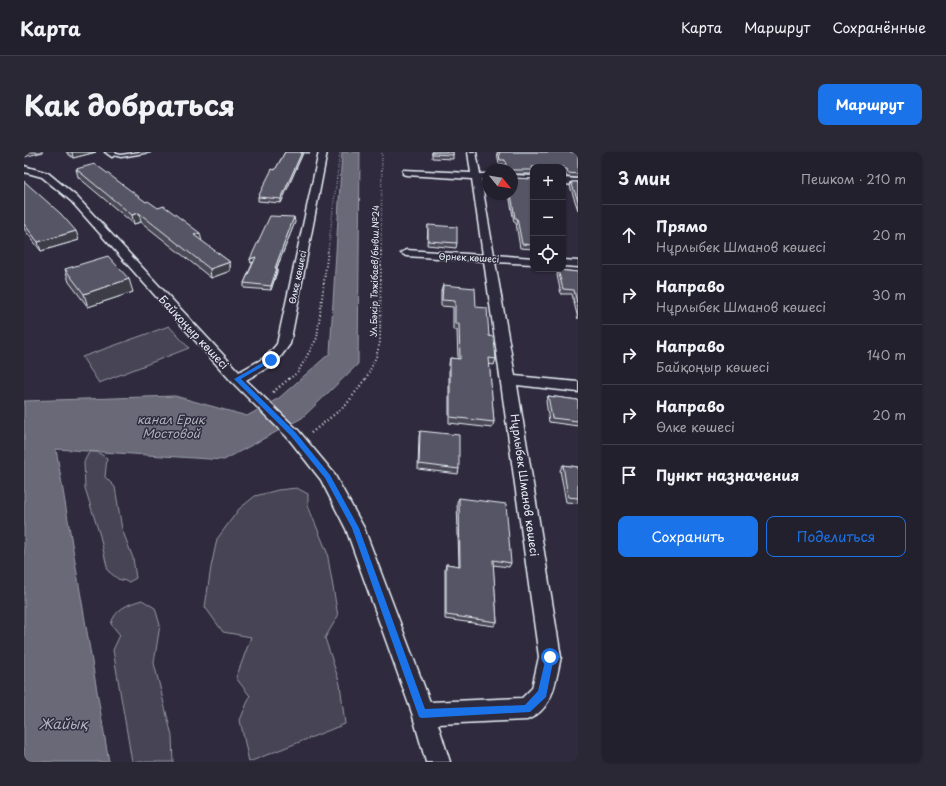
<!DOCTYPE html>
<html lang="ru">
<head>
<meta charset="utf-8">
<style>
	:root { --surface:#23202e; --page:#2b2836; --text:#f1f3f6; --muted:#a3a3aa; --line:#403e4a; --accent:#1a73e8 }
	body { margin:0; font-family:"Playpen Sans",sans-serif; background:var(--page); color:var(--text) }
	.controls { position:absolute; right:12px; top:12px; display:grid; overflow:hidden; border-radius:8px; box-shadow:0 1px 3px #0004 }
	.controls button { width:36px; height:36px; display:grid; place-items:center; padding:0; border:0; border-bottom:1px solid var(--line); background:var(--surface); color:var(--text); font:20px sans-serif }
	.compass { position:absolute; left:458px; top:12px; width:36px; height:36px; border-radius:50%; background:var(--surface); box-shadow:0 1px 3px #0004; rotate:120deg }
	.stop { position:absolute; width:12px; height:12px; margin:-9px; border:3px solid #1a73e8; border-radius:50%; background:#fff }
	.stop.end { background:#1a73e8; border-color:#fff; box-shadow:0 1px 4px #0008 }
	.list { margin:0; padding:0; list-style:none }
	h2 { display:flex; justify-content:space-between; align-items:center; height:52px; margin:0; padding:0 16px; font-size:17px }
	h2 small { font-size:13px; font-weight:400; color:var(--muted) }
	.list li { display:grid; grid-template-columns:26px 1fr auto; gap:12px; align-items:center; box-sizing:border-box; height:60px; padding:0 16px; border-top:1px solid var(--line) }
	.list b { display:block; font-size:15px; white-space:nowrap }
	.list p { margin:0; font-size:13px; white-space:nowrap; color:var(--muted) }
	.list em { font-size:13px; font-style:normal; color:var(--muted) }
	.actions { display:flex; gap:8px; padding:12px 16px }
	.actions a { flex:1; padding:9px 0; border:1px solid var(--accent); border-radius:8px; text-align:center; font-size:14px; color:var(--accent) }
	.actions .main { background:var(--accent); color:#fff }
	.icon { flex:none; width:22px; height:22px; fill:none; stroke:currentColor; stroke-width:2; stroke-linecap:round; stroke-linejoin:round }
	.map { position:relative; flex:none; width:554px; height:610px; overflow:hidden; border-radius:8px }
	header { display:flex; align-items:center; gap:24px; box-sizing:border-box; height:56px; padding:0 20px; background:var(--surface); border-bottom:1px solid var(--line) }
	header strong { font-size:19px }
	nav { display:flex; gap:22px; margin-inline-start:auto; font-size:14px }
	.intro { display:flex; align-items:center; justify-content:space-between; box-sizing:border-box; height:96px; padding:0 24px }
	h1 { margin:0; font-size:28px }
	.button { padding:10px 18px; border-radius:8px; background:var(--accent); color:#fff; font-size:14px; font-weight:700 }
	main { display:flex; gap:24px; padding:0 24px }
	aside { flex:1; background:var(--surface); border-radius:8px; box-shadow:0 1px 3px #0004 }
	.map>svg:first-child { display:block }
</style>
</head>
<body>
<header>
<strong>Карта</strong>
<nav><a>Карта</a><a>Маршрут</a><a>Сохранённые</a></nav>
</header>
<div class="intro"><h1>Как добраться</h1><a class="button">Маршрут</a></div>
<main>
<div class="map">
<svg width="554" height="610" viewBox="0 0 554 610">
	<rect width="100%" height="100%" fill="#2f2a3d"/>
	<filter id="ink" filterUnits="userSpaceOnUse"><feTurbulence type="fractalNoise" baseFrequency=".025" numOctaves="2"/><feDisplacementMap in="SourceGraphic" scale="8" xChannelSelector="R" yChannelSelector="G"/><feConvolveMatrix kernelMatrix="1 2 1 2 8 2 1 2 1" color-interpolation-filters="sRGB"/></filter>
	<g filter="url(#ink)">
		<g fill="#464455" stroke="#979aa6">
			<path d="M 145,174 L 165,196 L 75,231 L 58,205 Z"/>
			<path d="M 65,300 L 73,300 L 83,306 L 81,325 L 91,335 L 98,377 L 109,406 L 112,426 L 105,430 L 94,427 L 84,419 L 76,384 L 61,336 L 60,310 Z"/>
			<path d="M 273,336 L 284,342 L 284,354 L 303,400 L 314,464 L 301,486 L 316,532 L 321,572 L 225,610 L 216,568 L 226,544 L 212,526 L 227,485 L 199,480 L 181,455 L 187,415 L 193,387 L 215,357 L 231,344 L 254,338 Z"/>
			<path d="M 118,448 L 131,456 L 136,473 L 130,511 L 148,584 L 149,610 L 108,610 L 89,498 L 96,483 L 87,472 C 91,457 104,452 118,448 Z"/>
		</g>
		<path fill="#696978" stroke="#9c9fab" d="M 318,0 L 336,0 L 334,212 L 278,266 L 200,308 L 32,297 L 85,610 L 0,610 L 0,249 L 151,244 L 223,264 L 255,246 L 306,201 Z"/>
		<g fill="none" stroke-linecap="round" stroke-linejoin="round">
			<g stroke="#e8f1f8" stroke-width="3">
				<path id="lane" d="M 116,0 L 126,0 L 97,5 L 86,2 L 88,1 L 97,3 Z"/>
			</g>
			<g stroke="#e8f1f8" stroke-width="3">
				<g id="street">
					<path d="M 81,0 L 91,0 L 92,2 L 88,5 Z"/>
					<path d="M 295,0 L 303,0 L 266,192 L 252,211 L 222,228 L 274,278 L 309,320 L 340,376 L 406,550 L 498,546 L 508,536 L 515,505 L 460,109 L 382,104 L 377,101 L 382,98 L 459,103 L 448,27 L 382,23 L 379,22 L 379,18 L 447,21 L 444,0 L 452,0 L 456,22 L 464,22 L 464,28 L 457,27 L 470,103 L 509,106 L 509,112 L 471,110 L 491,224 L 554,230 L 554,240 L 493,233 L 537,505 C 531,530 530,557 503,568 L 414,572 L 426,610 L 402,610 L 388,561 L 322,377 L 297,328 L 264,286 L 208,230 L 47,49 L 18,25 L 0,20 L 0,14 L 24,21 L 53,45 L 215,220 L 242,205 L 253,192 Z"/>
					<path d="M 488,23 L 509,24 L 509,30 L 488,29 Z"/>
					<path d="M 539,26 L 554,27 L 554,33 L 539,32 Z"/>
					<path d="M 539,108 L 554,109 L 554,115 L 539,114 Z"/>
				</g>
			</g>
			<g stroke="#e8f1f8" stroke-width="1.5" stroke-dasharray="0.5 2" stroke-linecap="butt">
				<path d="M 304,99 L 316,0"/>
				<path d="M 357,99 L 358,0"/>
			</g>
			<g stroke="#e8f1f8" stroke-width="2" stroke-dasharray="1 2.5" stroke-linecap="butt">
				<path d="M 265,227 L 274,220 L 293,186 L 304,98"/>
				<path d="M 342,227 L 352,205 L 356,190 L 357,98"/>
			</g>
			<g stroke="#e8f1f8" stroke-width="2.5" stroke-dasharray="1 3" stroke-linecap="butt">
				<path d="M 249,240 L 266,226"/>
				<path d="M 287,281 L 322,253 L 342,226"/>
			</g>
			<use href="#lane" fill="#2f2a3d" fill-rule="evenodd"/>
			<use href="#street" fill="#2f2a3d" fill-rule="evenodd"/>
		</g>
		<g fill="#4b4957" stroke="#e8f1f8">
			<path d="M 42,0 L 72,0 L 49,6 Z"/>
			<path d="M 261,0 L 286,0 L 286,1 L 279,1 L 257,51 L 234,49 L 234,45 L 251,18 Z"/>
			<path d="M 408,0 L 429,0 L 429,7 L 408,6 Z"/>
			<path d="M 473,0 L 554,0 L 554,26 L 543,25 L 541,21 L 539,21 L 539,15 L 509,15 L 509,19 L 508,19 L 507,22 L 489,22 L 489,26 L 509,27 L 509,97 L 496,96 L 492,71 L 490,70 L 485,42 L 488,42 L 488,18 L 481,18 L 480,12 L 475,12 Z"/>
			<path d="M 52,17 L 122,50 L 206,110 L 206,119 L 187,126 L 117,70 L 110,72 L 54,25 Z"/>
			<path d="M 0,29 L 55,88 L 17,99 L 0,77 Z"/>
			<path d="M 547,30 L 554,30 L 554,58 L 546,34 Z"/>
			<path d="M 271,70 L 253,116 L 253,120 L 247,138 L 220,136 L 220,131 L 229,110 L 227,111 L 226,107 Z"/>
			<path d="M 404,73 L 433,91 L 432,96 L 403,93 Z"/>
			<path d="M 41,117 L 109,140 L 64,155 L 45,130 Z"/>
			<path d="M 534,118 L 554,120 L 554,167 L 548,142 L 537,142 L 533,123 Z"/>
			<path d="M 419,133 L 452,155 L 465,184 L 472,207 L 470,213 L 465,212 L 470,270 L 468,276 L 425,271 L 425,212 L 426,206 L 434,207 L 433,178 L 429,178 L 429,155 L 417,154 L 417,139 Z"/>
			<path d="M 524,244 L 554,248 L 554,274 L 525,270 L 522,249 Z"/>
			<path d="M 396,279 L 435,317 L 434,322 L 394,317 L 395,284 Z"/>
			<path d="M 539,313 L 554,315 L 554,351 L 542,350 L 536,318 Z"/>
			<path d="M 435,346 L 487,411 L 485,415 L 469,413 L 473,470 L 470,474 L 421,467 L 421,417 L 422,412 L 435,414 L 433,350 Z"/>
		</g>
		<g fill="#3d3c47" stroke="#e8f1f8">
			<path d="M 0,0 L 19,0 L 0,5 Z"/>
			<path d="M 48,0 L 72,0 L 49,6 Z"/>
			<path d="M 278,0 L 279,0 L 279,1 L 257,51 L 257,47 Z"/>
			<path d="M 115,61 L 117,70 L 110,72 L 108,63 Z"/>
			<path d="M 270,65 L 271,70 L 251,120 L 251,116 Z"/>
			<path d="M 52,79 L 55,88 L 17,99 L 14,90 Z"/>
			<path d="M 176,81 L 178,90 L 170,83 Z"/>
			<path d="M 232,105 L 232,109 L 227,111 L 226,107 Z"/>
			<path d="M 206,110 L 206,119 L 187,126 L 186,117 Z"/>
			<path d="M 253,116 L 253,120 L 247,138 L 247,134 Z"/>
			<path d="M 105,127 L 109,140 L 64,155 L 60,142 Z"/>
		</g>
		<g fill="#575565" stroke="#e8f1f8">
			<path d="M 261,0 L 278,0 L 257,47 L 234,45 L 248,17 L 251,18 Z"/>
			<path d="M 408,0 L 429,0 L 429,3 L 408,2 Z"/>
			<path d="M 475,0 L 554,0 L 554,22 L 544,21 L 543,17 L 539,17 L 539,15 L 508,15 L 509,18 L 488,18 L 489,26 L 509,27 L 509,93 L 498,92 L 493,66 L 491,66 L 487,42 L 488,42 L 488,18 L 483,18 L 481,8 L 476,8 Z"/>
			<path d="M 71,12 L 122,50 L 124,49 L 134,56 L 140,54 L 176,81 L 170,83 L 206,110 L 186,117 L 115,61 L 108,63 L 52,17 Z"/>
			<path d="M 0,29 L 37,62 L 52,79 L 14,90 L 0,72 Z"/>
			<path d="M 547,30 L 554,30 L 554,49 Z"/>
			<path d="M 246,64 L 270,65 L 251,116 L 253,116 L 247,134 L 220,131 L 232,105 L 226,107 Z"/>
			<path d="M 404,73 L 433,75 L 433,91 L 404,89 Z"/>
			<path d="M 84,104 L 105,127 L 60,142 L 41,117 Z"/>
			<path d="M 534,118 L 554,120 L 554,155 L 550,138 L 539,137 Z"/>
			<path d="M 419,133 L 451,136 L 452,155 L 463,156 L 465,184 L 470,185 L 472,207 L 465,206 L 470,270 L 426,265 L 426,206 L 436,207 L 435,172 L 431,172 L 431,149 L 418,148 Z"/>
			<path d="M 524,244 L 554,248 L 554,269 L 528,266 Z"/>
			<path d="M 396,279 L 435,283 L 435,317 L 395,312 Z"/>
			<path d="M 539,313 L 554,315 L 554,346 L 544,345 Z"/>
			<path d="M 435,346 L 482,352 L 487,411 L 469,408 L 473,470 L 422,463 L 422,412 L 436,414 Z"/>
		</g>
	</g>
	<path fill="#1a73e8" d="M 245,207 L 250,208 L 217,227 L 272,281 L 306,323 L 335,376 L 401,557 L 501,553 L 514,539 L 522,505 L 526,501 L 530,505 L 522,545 L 506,560 L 398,566 L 395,565 L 328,376 L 301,326 L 267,284 L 210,227 Z"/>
	<g text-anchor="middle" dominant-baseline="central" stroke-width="3" stroke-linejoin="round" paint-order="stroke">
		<g font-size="9" fill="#e8f1f8" stroke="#2f2a3d">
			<text transform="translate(445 105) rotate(3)">Өрнек көшесі</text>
			<text transform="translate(350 119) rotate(-89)">Ул.Бәкір Тәжібаев/бывш.№24</text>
			<text transform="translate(273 125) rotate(-78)">Өлке көшесі</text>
		</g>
		<g font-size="11" fill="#e8f1f8" stroke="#2f2a3d">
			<text transform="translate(170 180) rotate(47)">Байқоңыр көшесi</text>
			<text transform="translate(501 333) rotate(82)">Нұрлыбек Шманов көшесі</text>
		</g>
		<g font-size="12" font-style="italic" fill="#afb4be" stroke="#2f2a3d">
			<text x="147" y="267">канал Ерик<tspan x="147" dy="14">Мостовой</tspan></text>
		</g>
		<g font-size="14" font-style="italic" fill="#afb4be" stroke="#2f2a3d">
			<text x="39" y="571">Жайық</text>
		</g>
	</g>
</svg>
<div class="controls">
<button>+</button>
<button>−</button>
<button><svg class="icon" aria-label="locate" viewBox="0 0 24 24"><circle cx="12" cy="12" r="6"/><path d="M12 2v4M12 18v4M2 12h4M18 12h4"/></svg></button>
</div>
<svg class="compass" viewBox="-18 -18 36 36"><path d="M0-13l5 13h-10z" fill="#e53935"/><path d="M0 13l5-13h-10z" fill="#a3a3aa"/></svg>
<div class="stop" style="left:526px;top:505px"></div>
<div class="stop end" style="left:247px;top:208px"></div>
</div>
<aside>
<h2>3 мин<small>Пешком · 210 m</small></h2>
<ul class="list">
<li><svg class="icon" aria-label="ahead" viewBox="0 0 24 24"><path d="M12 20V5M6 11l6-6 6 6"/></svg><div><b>Прямо</b><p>Нұрлыбек Шманов көшесі</p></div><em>20 m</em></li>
<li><svg class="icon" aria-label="right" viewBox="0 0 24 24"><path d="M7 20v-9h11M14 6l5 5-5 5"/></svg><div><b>Направо</b><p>Нұрлыбек Шманов көшесі</p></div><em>30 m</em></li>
<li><svg class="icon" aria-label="right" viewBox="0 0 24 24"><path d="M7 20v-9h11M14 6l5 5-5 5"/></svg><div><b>Направо</b><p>Байқоңыр көшесi</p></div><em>140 m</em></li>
<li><svg class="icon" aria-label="right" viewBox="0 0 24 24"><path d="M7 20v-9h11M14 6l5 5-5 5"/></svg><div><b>Направо</b><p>Өлке көшесі</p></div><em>20 m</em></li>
<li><svg class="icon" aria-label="arrive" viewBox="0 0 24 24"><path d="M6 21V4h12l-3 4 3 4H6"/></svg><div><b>Пункт назначения</b></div></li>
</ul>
<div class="actions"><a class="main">Сохранить</a><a>Поделиться</a></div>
</aside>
</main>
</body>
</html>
